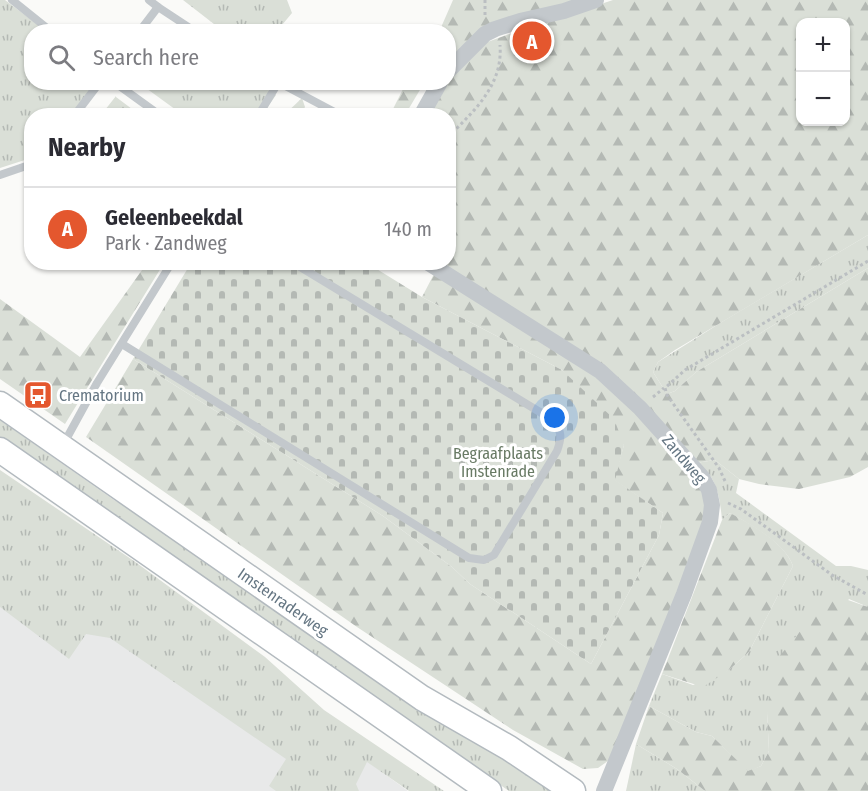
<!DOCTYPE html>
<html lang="en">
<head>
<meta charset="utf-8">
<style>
	:root { --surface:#fff; --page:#f7f7f7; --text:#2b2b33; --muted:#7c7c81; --line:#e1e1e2; --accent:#e4572e }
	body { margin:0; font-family:"Fira Sans Condensed",sans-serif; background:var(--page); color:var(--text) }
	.controls { position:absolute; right:18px; top:18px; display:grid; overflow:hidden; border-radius:12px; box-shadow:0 2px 4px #0004 }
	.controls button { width:54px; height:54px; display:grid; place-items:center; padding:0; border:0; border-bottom:2px solid var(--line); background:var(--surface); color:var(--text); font:30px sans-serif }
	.you { position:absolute; left:555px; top:418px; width:21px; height:21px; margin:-15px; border:4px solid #fff; border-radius:50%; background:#1a73e8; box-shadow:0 0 0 9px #1a73e833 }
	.badge { display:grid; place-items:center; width:39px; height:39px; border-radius:50%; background:var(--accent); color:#fff; font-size:20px; font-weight:700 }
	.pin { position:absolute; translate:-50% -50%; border:3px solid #fff; box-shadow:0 2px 6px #0006 }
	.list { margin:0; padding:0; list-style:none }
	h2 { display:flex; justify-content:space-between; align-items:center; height:78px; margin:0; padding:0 24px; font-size:26px }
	h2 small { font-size:20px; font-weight:400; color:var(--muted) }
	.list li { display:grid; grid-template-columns:39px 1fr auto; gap:18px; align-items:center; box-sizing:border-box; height:84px; padding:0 24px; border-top:2px solid var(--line) }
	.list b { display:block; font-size:22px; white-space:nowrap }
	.list p { margin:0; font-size:20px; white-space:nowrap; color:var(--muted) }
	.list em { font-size:20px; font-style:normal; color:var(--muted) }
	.icon { flex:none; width:33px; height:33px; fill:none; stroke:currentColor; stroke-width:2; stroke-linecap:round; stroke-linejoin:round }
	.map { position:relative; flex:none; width:868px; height:791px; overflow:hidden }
	.search { position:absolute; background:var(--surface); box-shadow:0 2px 4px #0004; left:24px; top:24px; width:432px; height:66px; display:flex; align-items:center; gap:15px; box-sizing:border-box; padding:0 21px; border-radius:24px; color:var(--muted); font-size:22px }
	.panel { position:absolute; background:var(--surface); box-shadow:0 2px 4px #0004; left:24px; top:108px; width:432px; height:162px; border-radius:24px }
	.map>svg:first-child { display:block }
</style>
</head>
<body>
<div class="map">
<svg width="868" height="791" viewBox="0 0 868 791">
	<defs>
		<pattern id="grass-tufts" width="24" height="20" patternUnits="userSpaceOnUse" patternTransform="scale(1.5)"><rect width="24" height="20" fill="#dadfd7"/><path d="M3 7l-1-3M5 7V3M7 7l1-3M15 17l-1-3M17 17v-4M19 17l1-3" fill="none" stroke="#b4b9b4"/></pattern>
		<pattern id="forest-firs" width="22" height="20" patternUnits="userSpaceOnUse" patternTransform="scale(1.5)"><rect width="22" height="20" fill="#dadfd7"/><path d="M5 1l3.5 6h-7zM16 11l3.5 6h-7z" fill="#b4b9b4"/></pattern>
		<pattern id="cemetery-stones" width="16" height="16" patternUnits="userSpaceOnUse" patternTransform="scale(1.5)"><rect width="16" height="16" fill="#dadfd7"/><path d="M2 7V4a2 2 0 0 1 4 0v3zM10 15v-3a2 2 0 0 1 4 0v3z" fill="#b4b9b4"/></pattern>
	</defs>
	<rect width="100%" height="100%" fill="#fafaf8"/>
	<path fill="#e8e9e9" d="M 0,495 L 408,791 L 0,791 Z"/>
	<g fill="url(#grass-tufts)">
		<path d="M 0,0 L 5,0 L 46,31 L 32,32 L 32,82 L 98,83 L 73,115 L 32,116 L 31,158 L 0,168 Z"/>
		<path d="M 183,0 L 287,0 L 292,13 L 282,25 L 280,31 L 223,31 Z"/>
		<path d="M 139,83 L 258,83 L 276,95 L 262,115 L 183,115 Z"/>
		<path d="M 302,98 L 305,107 L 300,115 L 283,116 Z"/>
		<path d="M 868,235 L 868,268 L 696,372 L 675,391 L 667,394 L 653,372 L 658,362 L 725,320 Z"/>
		<path d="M 0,420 L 114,500 L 189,542 L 562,791 L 509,791 L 354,683 L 0,444 Z"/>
		<path d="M 715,460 L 739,479 L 736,493 L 836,566 L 851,566 L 868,570 L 868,607 L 849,599 L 767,713 L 769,751 L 761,766 L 748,772 L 712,736 L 696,732 L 649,706 L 662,674 L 693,685 L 729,670 L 749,652 L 793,566 C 785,543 751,525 730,513 L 722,520 C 720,499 717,474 696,463 Z"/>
		<path d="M 0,470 L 134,561 L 265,657 L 324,710 L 444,791 L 409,791 L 367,762 L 356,784 L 359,791 L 276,791 L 269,786 L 286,759 L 110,638 L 86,634 L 69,659 L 0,607 Z"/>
		<path d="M 636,744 L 677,769 L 705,791 L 626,791 Z"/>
	</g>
	<g fill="url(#forest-firs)" fill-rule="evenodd">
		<path d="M 453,0 L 579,0 L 492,26 L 449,57 L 448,32 L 439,32 Z"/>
		<path d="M 613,0 L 868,0 L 868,235 L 675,350 L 658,362 L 653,372 L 667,394 L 675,391 L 696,372 L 868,268 L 868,467 L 850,477 L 799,489 L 759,484 L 739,479 L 715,460 L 696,463 L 644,406 L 432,263 L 448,262 L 448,116 L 415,116 L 436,83 L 448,82 L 449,69 L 482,44 L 539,23 L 562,17 ZM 800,22 L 846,22 L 846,122 L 800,122 Z"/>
		<path d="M 406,83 L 424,83 L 405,115 L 390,115 Z"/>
		<path d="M 116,96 L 116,97 L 140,115 L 101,115 Z"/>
		<path d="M 147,263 L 164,263 L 65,424 L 0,379 L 0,299 L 80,357 Z"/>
		<path d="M 434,274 L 587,367 L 637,411 L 703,489 L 705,506 L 700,533 L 615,756 L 598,768 L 583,769 L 513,730 L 357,627 L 86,437 L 133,359 L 383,516 L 452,567 L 470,584 L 591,664 L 659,535 L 663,513 L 614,480 L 624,445 L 562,370 L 422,297 Z"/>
		<path d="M 730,513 C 751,524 785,543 793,566 L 749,652 L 729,670 L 703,687 L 662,674 L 722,520 Z"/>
		<path d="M 831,594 L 868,607 L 868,791 L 705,791 L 677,769 L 636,744 L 649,706 L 696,732 L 712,736 L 748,771 L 761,766 L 769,751 L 767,713 L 773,664 Z"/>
	</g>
	<path fill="url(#cemetery-stones)" d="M 191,263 L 367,263 L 422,297 L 562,370 L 614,419 L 624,445 L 615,480 L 663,513 L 659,535 L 591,664 L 470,584 L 452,567 L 383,516 L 133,359 Z"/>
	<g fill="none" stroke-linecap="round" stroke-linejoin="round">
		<g stroke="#b3babf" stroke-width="27">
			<g id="secondary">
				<path d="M 0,404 L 422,698 L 509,748 L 573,791"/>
				<path d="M 0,450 L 489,791"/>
			</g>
		</g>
		<g stroke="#bbbfc2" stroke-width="3" stroke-dasharray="3 3" stroke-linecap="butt">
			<path d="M 485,15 L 485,0"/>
			<path d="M 448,137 C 475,110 503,85 500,45"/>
			<path d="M 653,397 L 664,388"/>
			<path d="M 725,481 L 719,468 L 667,395 L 665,388 L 685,370 L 868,261"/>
			<path d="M 728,503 L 741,509 L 832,575 L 868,595"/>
		</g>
		<g stroke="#c3c8cc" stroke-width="8">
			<path d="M 12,0 L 52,32"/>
			<path d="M 149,0 L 158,7"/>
			<path d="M 139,32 L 158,7 L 196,32"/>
			<path d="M 114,82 L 161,116"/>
			<path d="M 278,82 L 342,116"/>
			<path d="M 74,116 L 100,82"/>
			<path d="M 258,116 L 278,83"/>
			<path d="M 0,175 L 32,164"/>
			<path d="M 122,344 L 469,558 L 484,560 L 494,555 L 557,451 C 562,437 562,432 553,420 L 292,262"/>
			<path d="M 63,445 L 97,383 L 172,262"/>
		</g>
		<g stroke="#c3c8cc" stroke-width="16">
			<path d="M 448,71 L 485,34 L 495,29 L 520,21 L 564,11 L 596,0"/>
			<path d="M 421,116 L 440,82"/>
			<path d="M 427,262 L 600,371 L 640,408 L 702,477 L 709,490 L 712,505 L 710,522 L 684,594 L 604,791"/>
		</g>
		<use href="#secondary" stroke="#fff" stroke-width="24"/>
	</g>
	<defs>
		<g id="bus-square" transform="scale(1.5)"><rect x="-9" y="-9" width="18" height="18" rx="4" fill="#e4572e" stroke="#fff"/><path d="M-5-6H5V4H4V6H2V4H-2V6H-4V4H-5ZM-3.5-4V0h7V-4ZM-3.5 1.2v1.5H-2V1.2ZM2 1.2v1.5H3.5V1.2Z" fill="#fff"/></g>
	</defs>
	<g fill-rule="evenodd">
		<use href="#bus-square" x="38" y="395"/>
	</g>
	<g text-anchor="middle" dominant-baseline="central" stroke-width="6" stroke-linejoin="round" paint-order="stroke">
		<g font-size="16" fill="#657683" stroke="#fff" text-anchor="start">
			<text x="59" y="395">Crematorium</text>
		</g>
		<g font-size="16" fill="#687a64" stroke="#fff">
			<text x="498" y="453">Begraafplaats<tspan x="498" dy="18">Imstenrade</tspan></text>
		</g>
		<g font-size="16" fill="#657683" stroke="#fff">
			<text transform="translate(684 459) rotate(50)">Zandweg</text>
			<text transform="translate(283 602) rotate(35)">Imstenraderweg</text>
		</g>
	</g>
</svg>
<div class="controls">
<button>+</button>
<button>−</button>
</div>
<div class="you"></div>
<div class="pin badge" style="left:532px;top:41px">A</div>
<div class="search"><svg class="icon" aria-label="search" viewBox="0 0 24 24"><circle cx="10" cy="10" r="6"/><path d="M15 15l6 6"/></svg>Search here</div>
<section class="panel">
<h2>Nearby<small></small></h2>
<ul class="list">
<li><span class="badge">A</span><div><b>Geleenbeekdal</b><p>Park · Zandweg</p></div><em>140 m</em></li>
</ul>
</section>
</div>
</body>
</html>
